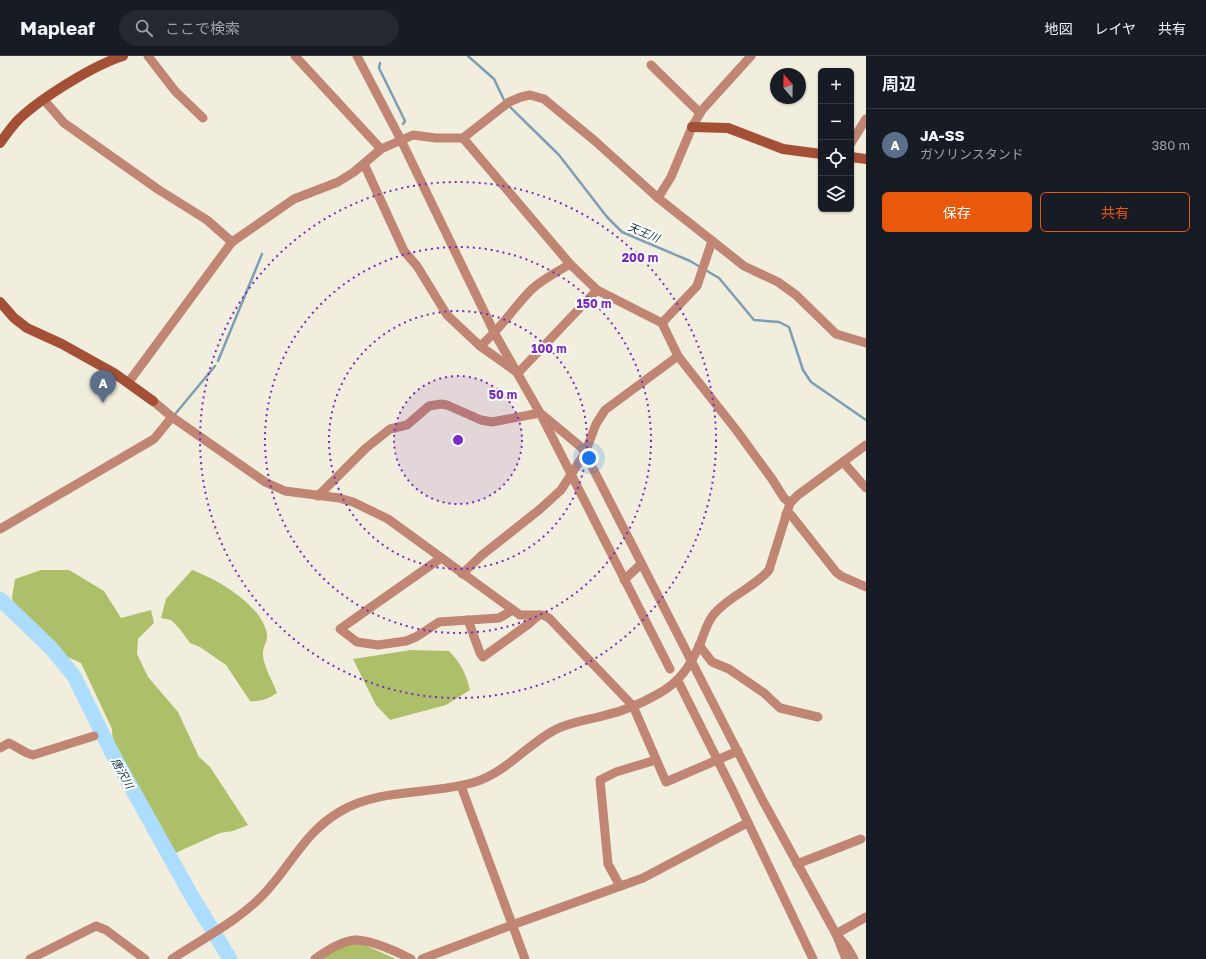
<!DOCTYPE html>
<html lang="ja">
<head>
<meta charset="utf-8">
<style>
	:root { --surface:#171b24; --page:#242831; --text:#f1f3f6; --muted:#9ea1a6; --line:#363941; --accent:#ea580c }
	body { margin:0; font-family:"Golos Text","Noto Sans JP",sans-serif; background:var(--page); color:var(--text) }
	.controls { position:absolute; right:12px; top:12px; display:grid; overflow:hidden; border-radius:6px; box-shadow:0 1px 3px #0004 }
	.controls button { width:36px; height:36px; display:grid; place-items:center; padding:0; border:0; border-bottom:1px solid var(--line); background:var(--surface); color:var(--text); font:20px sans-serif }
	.compass { position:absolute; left:770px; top:12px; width:36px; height:36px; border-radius:50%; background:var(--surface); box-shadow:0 1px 3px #0004; rotate:340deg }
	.you { position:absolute; left:589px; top:402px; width:14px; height:14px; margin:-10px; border:3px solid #fff; border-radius:50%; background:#1a73e8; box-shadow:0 0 0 6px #1a73e833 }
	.badge { display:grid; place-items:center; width:26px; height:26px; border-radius:50%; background:var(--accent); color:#fff; font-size:13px; font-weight:700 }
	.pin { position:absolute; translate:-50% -33px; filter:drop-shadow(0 1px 2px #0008) }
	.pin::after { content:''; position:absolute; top:21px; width:14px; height:12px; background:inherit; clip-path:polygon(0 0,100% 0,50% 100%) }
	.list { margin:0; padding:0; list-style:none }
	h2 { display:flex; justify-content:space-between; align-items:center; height:52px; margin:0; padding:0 16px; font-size:17px }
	h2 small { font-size:13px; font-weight:400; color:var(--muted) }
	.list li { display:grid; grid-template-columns:26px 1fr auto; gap:12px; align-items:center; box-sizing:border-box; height:72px; padding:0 16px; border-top:1px solid var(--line) }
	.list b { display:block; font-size:15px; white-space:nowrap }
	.list p { margin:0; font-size:13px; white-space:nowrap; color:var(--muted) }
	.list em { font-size:13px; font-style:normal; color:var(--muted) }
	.actions { display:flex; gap:8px; padding:12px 16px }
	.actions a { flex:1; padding:9px 0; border:1px solid var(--accent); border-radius:6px; text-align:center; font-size:14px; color:var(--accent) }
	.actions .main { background:var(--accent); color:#fff }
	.icon { flex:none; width:22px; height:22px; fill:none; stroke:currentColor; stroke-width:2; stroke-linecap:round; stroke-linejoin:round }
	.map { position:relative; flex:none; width:866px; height:903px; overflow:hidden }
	header { display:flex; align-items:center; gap:24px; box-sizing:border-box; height:56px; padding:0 20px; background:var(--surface); border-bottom:1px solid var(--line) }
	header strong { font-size:19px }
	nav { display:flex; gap:22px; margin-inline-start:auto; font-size:14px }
	.search { width:280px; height:36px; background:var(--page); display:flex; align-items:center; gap:10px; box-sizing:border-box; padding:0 14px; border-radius:22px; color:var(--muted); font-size:15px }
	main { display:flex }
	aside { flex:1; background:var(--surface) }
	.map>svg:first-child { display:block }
</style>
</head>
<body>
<header>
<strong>Mapleaf</strong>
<div class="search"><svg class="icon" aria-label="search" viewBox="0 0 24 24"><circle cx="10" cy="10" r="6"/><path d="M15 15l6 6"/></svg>ここで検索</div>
<nav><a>地図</a><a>レイヤ</a><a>共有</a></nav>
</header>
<main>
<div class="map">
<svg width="866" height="903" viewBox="0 0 866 903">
	<rect width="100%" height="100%" fill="#f1eedd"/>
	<g fill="#aebf69">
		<path d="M 41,514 L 69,514 L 104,535 L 121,562 L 151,554 L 154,567 L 138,583 L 137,598 L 148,621 L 178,656 L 199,701 L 210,711 L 248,769 L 233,775 L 220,777 L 173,798 L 142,751 L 114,702 L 112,673 L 81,607 L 49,593 L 17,561 L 12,542 L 15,523 Z"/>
		<path d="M 192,514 C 217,523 262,549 267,578 C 268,585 262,592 263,599 C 263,609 273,626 277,637 C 268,643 260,646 250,645 L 226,609 L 200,591 L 190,587 L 179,572 L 171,564 L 161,562 L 166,543 Z"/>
		<path d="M 411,594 L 449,595 C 461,607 466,618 470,634 L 446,649 L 390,664 L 376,649 L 353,603 Z"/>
		<path d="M 358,886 L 396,903 L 319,903 L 341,891 Z"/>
	</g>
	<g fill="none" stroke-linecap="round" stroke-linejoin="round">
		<g stroke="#7d9eb4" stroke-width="2.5">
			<path d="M 468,0 L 494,23 L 505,46 L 559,99 L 607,161 L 622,176 L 690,205 L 719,222 L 754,264 L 779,266 L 789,271 L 803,314 L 811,326 L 866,364"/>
			<path d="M 380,7 L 379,12 L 405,65 L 403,68"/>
			<path d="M 218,305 L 262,198"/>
			<path d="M 176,357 L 215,310"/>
		</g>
		<path stroke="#adddfe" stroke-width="15" d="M 0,543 L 51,592 L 74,620 L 111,695 L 190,837 L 230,903"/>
		<g stroke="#c08573" stroke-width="9">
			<path d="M 148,0 L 175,35 L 203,62"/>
			<path d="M 295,0 L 381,93"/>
			<path d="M 357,0 L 401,84 L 495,278 L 540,357 L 581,391 L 585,397 L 763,745 L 836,878 L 847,891 L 854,903"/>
			<path d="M 651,9 L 700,57"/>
			<path d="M 44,44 L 64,67 L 159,134 L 207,164 L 232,186"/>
			<path d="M 463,82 L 570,208 L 597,234 L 662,267 L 678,300 L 737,375 L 772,423 L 784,442 L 790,447"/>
			<path d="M 851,87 L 866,63"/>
			<path d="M 364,108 L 404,195 L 417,210 L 447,259 L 480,290 L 518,317 L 597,234"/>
			<path d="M 658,142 L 671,121 L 692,71 L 702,54 L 751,0"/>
			<path d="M 662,267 L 697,230 L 712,185"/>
			<path d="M 480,290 C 500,274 513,252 531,234 C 541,224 557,216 570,208"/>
			<path d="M 128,327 L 232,186 L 294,143 L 338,126 L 354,116 L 381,93 L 413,79 L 436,82 L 463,82 L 509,46 L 521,41 L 530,39 L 544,43 L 595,85 L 658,142 L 744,210 L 778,226 L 796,239 L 836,278 L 866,287"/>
			<path d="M 153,345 L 172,361 L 265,426 L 285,435 L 339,442 L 353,446 L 388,463 L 520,559 L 543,559 L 549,562 L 633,650 L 666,726 L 738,695"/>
			<path d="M 844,407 L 866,432"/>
			<path d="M 318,440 L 366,392 L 390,373 L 407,369 L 429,350 L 441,348 L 447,349 L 481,364 L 492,366 L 540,357 L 670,613"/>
			<path d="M 786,458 L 791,459 L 836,516 L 841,520 L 866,531"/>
			<path d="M 0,473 L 154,383 L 172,361"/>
			<path d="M 441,502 L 340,573 L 357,586 L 378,589 L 406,585 L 416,581 L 439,566 L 499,562 L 513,554"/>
			<path d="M 462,518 L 482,499 L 539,454 L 561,434 L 585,397 L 596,368 L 605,354 L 678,300"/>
			<path d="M 624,524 L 641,508"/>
			<path d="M 468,564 L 480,597 L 483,601 L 530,567 L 539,559"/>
			<path d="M 699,589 L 712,606 L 729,613 L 764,637 L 780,652 L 818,661"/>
			<path d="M 678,625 L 733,735 L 813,903"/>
			<path d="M 0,692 L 9,687 L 27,697 L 33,699 L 94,680"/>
			<path d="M 461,730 L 525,903"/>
			<path d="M 797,808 L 861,783"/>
			<path d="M 620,830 L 608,808 L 600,724 L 616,716 L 656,704"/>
			<path d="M 30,903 L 96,870 L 106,874 L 145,903"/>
			<path d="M 172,903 C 202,883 238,865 263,839 C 292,809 303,777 341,755 C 379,732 433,739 475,726 C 506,716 526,690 553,675 C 568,666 589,664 606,659 C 624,655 642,647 658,638 C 680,626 690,610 700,588 C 704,578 707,566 714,558 C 730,539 754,532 769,514 L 790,447 L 798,439 L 866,389"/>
			<path d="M 315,903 C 326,895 341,885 355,884 C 369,883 398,896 411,903"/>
			<path d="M 422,903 L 512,869 L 643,822 L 747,767"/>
			<path d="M 846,903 L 836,878 L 866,861"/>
		</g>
		<g stroke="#a45037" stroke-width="10">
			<path d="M 692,71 L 728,72 L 783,93 L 821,98"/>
			<path d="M 0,87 C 6,79 12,70 19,63 C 41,42 94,9 123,0"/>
			<path d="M 851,101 L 866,103"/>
			<path d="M 0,246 L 14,262 L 27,272 L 62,288 L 114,317 L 153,345"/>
		</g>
	</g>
	<circle cx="458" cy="384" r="64" fill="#7b2cbf" fill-opacity=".12"/>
	<g fill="none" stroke="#7b2cbf" stroke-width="2" stroke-dasharray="2 4">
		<circle cx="458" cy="384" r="64"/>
		<circle cx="458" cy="384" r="129"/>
		<circle cx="458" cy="384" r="193"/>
		<circle cx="458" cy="384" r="258"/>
	</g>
	<g text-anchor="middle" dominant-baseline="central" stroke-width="4" stroke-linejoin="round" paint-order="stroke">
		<g font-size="11" font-style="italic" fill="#0c3247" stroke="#fff">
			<text transform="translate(644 176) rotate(23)">天王川</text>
			<text transform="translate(123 717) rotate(61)">唐沢川</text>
		</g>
	</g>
	<circle cx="458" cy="384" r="6" fill="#7b2cbf" stroke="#fff" stroke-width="2"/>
	<g font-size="12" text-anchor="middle" font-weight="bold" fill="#7b2cbf" stroke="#fff" stroke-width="4" stroke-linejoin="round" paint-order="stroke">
		<text x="640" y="206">200 m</text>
		<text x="594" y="252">150 m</text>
		<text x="549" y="297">100 m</text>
		<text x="503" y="343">50 m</text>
	</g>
</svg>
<div class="controls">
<button>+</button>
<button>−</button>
<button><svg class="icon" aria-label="locate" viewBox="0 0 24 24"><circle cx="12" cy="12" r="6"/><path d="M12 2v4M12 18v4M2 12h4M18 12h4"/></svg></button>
<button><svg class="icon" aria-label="layers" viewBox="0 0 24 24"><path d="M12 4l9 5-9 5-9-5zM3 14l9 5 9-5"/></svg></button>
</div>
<svg class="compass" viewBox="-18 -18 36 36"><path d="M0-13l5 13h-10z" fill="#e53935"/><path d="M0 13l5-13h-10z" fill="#9ea1a6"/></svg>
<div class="you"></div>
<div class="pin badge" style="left:103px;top:347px;background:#5c6f8a">A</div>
</div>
<aside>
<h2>周辺<small></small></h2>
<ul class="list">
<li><span class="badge" style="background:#5c6f8a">A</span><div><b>JA-SS</b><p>ガソリンスタンド</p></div><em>380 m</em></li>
</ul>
<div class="actions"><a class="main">保存</a><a>共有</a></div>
</aside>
</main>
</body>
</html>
